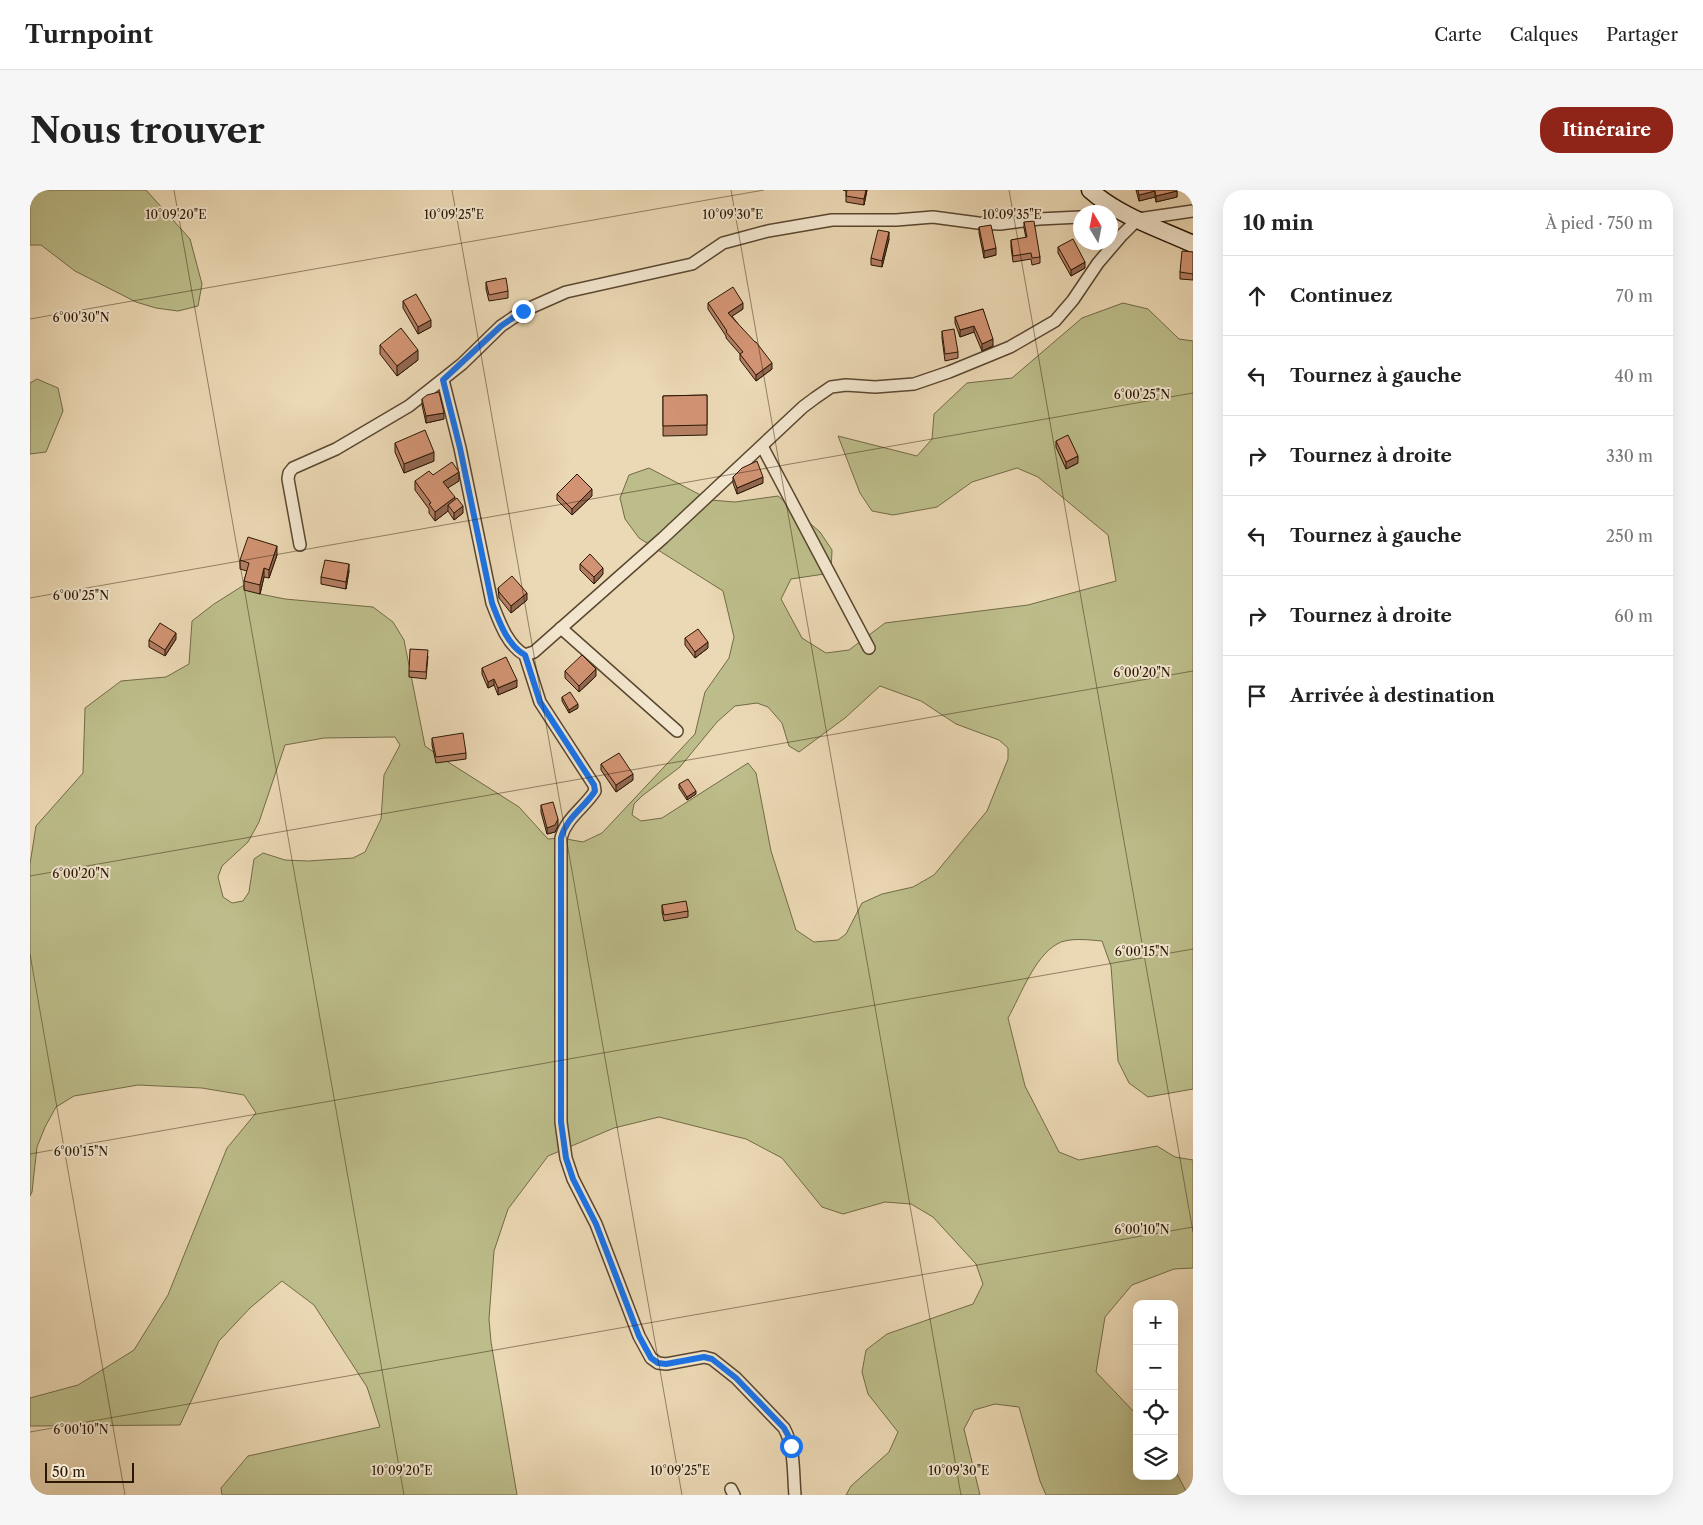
<!DOCTYPE html>
<html lang="fr">
<head>
<meta charset="utf-8">
<style>
	:root { --surface:#fff; --page:#f6f6f6; --text:#222; --muted:#767676; --line:#e0e0e0; --accent:#8f2418 }
	body { margin:0; font-family:"Libre Caslon Text",serif; background:var(--page); color:var(--text) }
	.controls { position:absolute; right:15px; bottom:15px; display:grid; overflow:hidden; border-radius:10px; box-shadow:0 5px 20px #0002 }
	.controls button { width:45px; height:45px; display:grid; place-items:center; padding:0; border:0; border-bottom:1px solid var(--line); background:var(--surface); color:var(--text); font:25px sans-serif }
	.compass { position:absolute; left:1043px; top:15px; width:45px; height:45px; border-radius:50%; background:var(--surface); box-shadow:0 5px 20px #0002; rotate:350deg }
	.scale { position:absolute; left:15px; bottom:12px; width:89px; box-sizing:border-box; padding-left:5px; border:2px solid #2a1704; border-top:0; font-size:14px; line-height:18px; white-space:nowrap; color:#2a1704; -webkit-text-stroke:4px #f2e6ce; paint-order:stroke }
	.stop { position:absolute; width:15px; height:15px; margin:-11px; border:4px solid #1a73e8; border-radius:50%; background:#fff }
	.stop.end { background:#1a73e8; border-color:#fff; box-shadow:0 1px 5px #0008 }
	.list { margin:0; padding:0; list-style:none }
	h2 { display:flex; justify-content:space-between; align-items:center; height:65px; margin:0; padding:0 20px; font-size:21px }
	h2 small { font-size:16px; font-weight:400; color:var(--muted) }
	.list li { display:grid; grid-template-columns:32px 1fr auto; gap:15px; align-items:center; box-sizing:border-box; height:80px; padding:0 20px; border-top:1px solid var(--line) }
	.list b { display:block; font-size:19px; white-space:nowrap }
	.list em { font-size:16px; font-style:normal; color:var(--muted) }
	.icon { flex:none; width:28px; height:28px; fill:none; stroke:currentColor; stroke-width:2; stroke-linecap:round; stroke-linejoin:round }
	.map { position:relative; flex:none; width:1163px; height:1305px; overflow:hidden; border-radius:20px }
	header { display:flex; align-items:center; gap:30px; box-sizing:border-box; height:70px; padding:0 25px; background:var(--surface); border-bottom:1px solid var(--line) }
	header strong { font-size:24px }
	nav { display:flex; gap:28px; margin-inline-start:auto; font-size:18px }
	.intro { display:flex; align-items:center; justify-content:space-between; box-sizing:border-box; height:120px; padding:0 30px }
	h1 { margin:0; font-size:35px }
	.button { padding:12px 22px; border-radius:20px; background:var(--accent); color:#fff; font-size:18px; font-weight:700 }
	main { display:flex; gap:30px; padding:0 30px }
	aside { flex:1; background:var(--surface); border-radius:20px; box-shadow:0 5px 20px #0002 }
	.map>svg:first-child { display:block }
</style>
</head>
<body>
<header>
<strong>Turnpoint</strong>
<nav><a>Carte</a><a>Calques</a><a>Partager</a></nav>
</header>
<div class="intro"><h1>Nous trouver</h1><a class="button">Itinéraire</a></div>
<main>
<div class="map">
<svg width="1163" height="1305" viewBox="0 0 1163 1305">
	<rect width="100%" height="100%" fill="#ebd8b4"/>
	<filter id="stains"><feTurbulence type="fractalNoise" baseFrequency=".004" numOctaves="4"/><feColorMatrix values="0 0 0 0 .2 0 0 0 0 .09 0 0 0 0 .02 0 0 0 .5 -.17"/></filter>
	<radialGradient id="worn" r=".72"><stop offset=".6" stop-color="#630" stop-opacity="0"/><stop offset="1" stop-color="#630" stop-opacity=".3"/></radialGradient>
	<g fill="#bcbd8a" stroke="#736a47" fill-rule="evenodd">
		<path d="M 0,0 L 116,0 L 160,49 L 172,94 L 168,116 L 148,121 L 126,118 L 106,112 L 45,81 L 11,55 L 0,55 Z"/>
		<path d="M 1093,113 L 1118,119 L 1149,149 L 1163,151 L 1163,899 L 1118,907 L 1099,893 L 1088,871 L 1081,776 L 1072,751 C 1060,750 1038,747 1027,754 C 1004,767 991,805 978,828 L 995,896 L 1029,962 L 1049,970 L 1127,956 L 1145,967 L 1163,970 L 1163,1078 L 1144,1079 L 1102,1095 L 1075,1127 L 1066,1182 L 1107,1225 L 1107,1286 L 1144,1286 L 1144,1278 L 1158,1305 L 1016,1305 L 1010,1291 L 989,1217 L 965,1214 L 944,1220 L 934,1239 L 950,1305 L 816,1305 L 821,1296 L 859,1262 L 868,1242 L 838,1204 L 832,1182 L 836,1160 L 857,1144 L 943,1114 L 953,1094 L 946,1074 L 903,1027 L 881,1014 L 855,1012 L 813,1024 L 792,1017 L 752,968 L 716,949 L 629,927 L 584,938 L 518,966 L 478,1019 L 464,1061 L 459,1129 L 461,1152 L 487,1305 L 192,1305 L 191,1298 L 218,1266 L 350,1237 L 337,1197 L 284,1115 L 252,1091 L 220,1118 L 189,1151 L 150,1235 L 0,1236 L 0,1208 L 48,1195 L 104,1160 L 138,1105 L 197,958 L 226,923 L 214,905 L 172,898 L 108,895 L 44,906 L 26,917 L 15,937 L 7,957 L 2,1002 L 0,1006 L 0,674 L 6,636 L 53,583 L 55,518 L 91,491 L 136,487 L 159,474 L 162,431 L 184,414 L 214,395 L 230,404 L 255,409 L 343,417 L 363,432 L 374,450 L 395,556 L 418,572 L 489,617 L 518,649 L 531,648 L 553,652 L 572,643 L 665,544 L 675,502 L 699,468 L 704,447 L 693,401 L 609,348 L 595,329 L 590,308 L 599,285 L 619,278 L 680,310 L 705,312 L 748,306 L 790,342 L 802,360 L 801,383 L 761,389 L 751,409 L 772,448 L 796,463 L 819,460 L 855,433 L 998,415 L 1086,391 L 1078,345 L 1008,287 L 987,278 L 942,292 L 907,317 L 863,325 L 842,321 L 830,303 L 808,246 L 887,266 L 902,249 L 904,224 L 937,193 L 982,188 L 1052,128 ZM 850,496 L 891,511 L 926,534 L 969,550 L 978,558 L 978,569 L 957,621 L 904,685 L 883,697 L 852,704 L 832,713 L 816,744 L 808,750 L 784,752 L 766,740 L 741,661 L 726,583 L 718,573 L 632,628 L 611,631 L 602,625 L 604,614 L 612,606 L 650,577 L 687,532 L 705,516 L 727,513 L 738,517 L 752,533 L 759,556 L 769,562 L 815,528 ZM 365,547 L 370,555 L 354,585 L 351,629 L 335,662 L 323,668 L 278,671 L 255,670 L 233,663 L 224,669 L 219,702 L 213,711 L 202,713 L 193,707 L 188,687 L 192,676 L 218,652 L 229,632 L 255,555 L 294,548 Z"/>
		<path d="M 7,189 L 28,198 L 33,221 L 16,262 L 0,264 L 0,193 Z"/>
	</g>
	<g fill="none" stroke-linecap="round" stroke-linejoin="round">
		<g stroke="#5a4730" stroke-width="14">
			<g id="street">
				<path d="M 413,190 L 430,258 L 462,413 C 469,431 477,455 495,465 L 510,512 L 564,595 L 565,601 C 554,618 536,628 531,648 L 531,932 L 536,968 L 543,989 L 566,1034 L 609,1146 L 621,1168 L 628,1173 L 636,1174 L 674,1167 L 682,1169 L 706,1188 L 754,1238 C 765,1258 763,1283 765,1305"/>
				<path d="M 732,256 L 839,458"/>
				<path d="M 270,355 L 258,289 L 259,283 L 263,278 L 306,259 L 379,216 L 432,174 L 471,136 L 493,121 L 536,102 L 662,74 L 693,53 L 738,41 L 802,30 L 866,30 L 903,27 L 948,33 L 970,34 L 1009,29 L 1050,27"/>
				<path d="M 531,438 L 647,541"/>
				<path d="M 495,465 L 504,462 L 633,348 L 773,217 L 785,208 L 801,197 L 816,195 L 845,197 L 884,194 L 919,182 L 980,157 L 1025,131 L 1043,110 L 1068,73 L 1092,45 L 1108,29 L 1163,21"/>
				<path d="M 701,1299 L 704,1305"/>
			</g>
		</g>
		<g stroke="#2a1704" stroke-width="19">
			<path id="secondary" d="M 1060,0 C 1089,26 1128,38 1163,54"/>
		</g>
		<use href="#street" stroke="#f2e6ce" stroke-width="11"/>
		<use href="#secondary" stroke="#f2e6ce" stroke-width="16"/>
	</g>
	<g fill="#b47e63" stroke="#2a1704">
		<path d="M 813,0 L 837,0 L 834,15 L 816,12 L 816,1 Z"/>
		<path d="M 1106,0 L 1147,0 L 1147,7 L 1126,12 L 1125,7 L 1109,11 Z"/>
		<path d="M 994,32 L 1010,67 L 1010,73 L 1002,75 L 1001,69 L 983,72 L 981,57 L 981,50 L 996,48 L 994,38 Z"/>
		<path d="M 949,37 L 966,65 L 954,68 L 949,43 Z"/>
		<path d="M 859,49 L 852,77 L 841,75 L 841,68 Z"/>
		<path d="M 1028,57 L 1055,78 L 1041,86 L 1028,63 Z"/>
		<path d="M 1163,62 L 1163,90 L 1150,89 L 1150,82 Z"/>
		<path d="M 456,92 L 478,101 L 478,108 L 459,111 L 456,99 Z"/>
		<path d="M 373,111 L 401,137 L 388,144 L 373,118 Z"/>
		<path d="M 678,113 L 713,119 L 702,126 L 742,179 L 726,191 L 710,170 L 710,164 L 696,148 L 696,146 L 678,119 Z"/>
		<path d="M 953,119 L 963,156 L 952,161 L 944,142 L 930,147 L 925,133 L 925,127 Z"/>
		<path d="M 912,141 L 928,162 L 928,168 L 915,171 L 912,148 Z"/>
		<path d="M 350,155 L 388,170 L 367,186 L 350,164 Z"/>
		<path d="M 677,205 L 677,245 L 633,246 L 633,206 Z"/>
		<path d="M 392,209 L 414,229 L 396,233 L 392,215 Z"/>
		<path d="M 1026,251 L 1048,273 L 1036,279 L 1026,257 Z"/>
		<path d="M 365,253 L 404,271 L 374,283 L 365,262 Z"/>
		<path d="M 403,285 L 429,291 L 417,298 L 425,310 L 433,323 L 424,330 L 418,321 L 405,331 L 399,323 L 399,319 L 385,300 L 385,291 Z"/>
		<path d="M 703,287 L 733,293 L 707,304 L 703,293 Z"/>
		<path d="M 527,304 L 562,306 L 542,325 L 527,310 Z"/>
		<path d="M 247,365 L 239,388 L 234,387 L 230,404 L 214,400 L 214,391 L 217,381 L 210,379 L 210,370 Z"/>
		<path d="M 550,374 L 573,384 L 564,394 L 550,380 Z"/>
		<path d="M 319,381 L 316,399 L 291,394 L 291,387 Z"/>
		<path d="M 468,398 L 497,410 L 481,423 L 469,408 Z"/>
		<path d="M 655,448 L 678,458 L 665,468 L 655,455 Z"/>
		<path d="M 146,449 L 135,466 L 119,457 L 119,450 Z"/>
		<path d="M 398,466 L 396,489 L 379,487 L 379,481 Z"/>
		<path d="M 452,478 L 487,497 L 468,505 L 464,495 L 458,498 L 452,484 Z"/>
		<path d="M 535,481 L 566,486 L 549,502 L 535,488 Z"/>
		<path d="M 532,507 L 548,518 L 539,523 L 532,511 Z"/>
		<path d="M 402,548 L 436,563 L 436,569 L 406,573 L 402,555 Z"/>
		<path d="M 571,574 L 603,590 L 586,602 L 571,580 Z"/>
		<path d="M 649,594 L 666,604 L 657,610 L 649,598 Z"/>
		<path d="M 511,615 L 528,636 L 525,642 L 517,644 L 511,622 Z"/>
		<path d="M 632,715 L 658,721 L 658,727 L 634,731 L 632,722 Z"/>
	</g>
	<g fill="#926750" stroke="#2a1704">
		<path d="M 836,0 L 837,0 L 834,15 L 834,9 Z"/>
		<path d="M 1125,1 L 1125,7 L 1109,11 L 1109,5 Z"/>
		<path d="M 1147,1 L 1147,7 L 1126,12 L 1126,6 Z"/>
		<path d="M 859,42 L 859,49 L 852,77 L 852,71 Z"/>
		<path d="M 966,58 L 966,65 L 954,68 L 954,61 Z"/>
		<path d="M 1055,72 L 1055,78 L 1041,86 L 1041,80 Z"/>
		<path d="M 713,113 L 713,119 L 698,129 L 698,123 Z"/>
		<path d="M 401,130 L 401,137 L 388,144 L 388,137 Z"/>
		<path d="M 944,136 L 944,142 L 930,147 L 930,140 Z"/>
		<path d="M 963,149 L 963,156 L 952,161 L 952,154 Z"/>
		<path d="M 388,160 L 388,170 L 367,186 L 367,176 Z"/>
		<path d="M 742,173 L 742,179 L 726,191 L 726,185 Z"/>
		<path d="M 414,223 L 414,229 L 396,233 L 396,226 Z"/>
		<path d="M 404,262 L 404,271 L 374,283 L 374,274 Z"/>
		<path d="M 1048,266 L 1048,273 L 1036,279 L 1036,272 Z"/>
		<path d="M 429,282 L 429,291 L 413,301 L 413,292 Z"/>
		<path d="M 733,287 L 733,293 L 707,304 L 707,298 Z"/>
		<path d="M 562,299 L 562,306 L 542,325 L 542,319 Z"/>
		<path d="M 425,307 L 425,316 L 418,315 L 418,321 L 405,331 L 405,322 Z"/>
		<path d="M 433,316 L 433,323 L 424,330 L 424,323 Z"/>
		<path d="M 247,356 L 247,365 L 239,388 L 239,380 Z"/>
		<path d="M 319,374 L 319,381 L 316,399 L 316,392 Z"/>
		<path d="M 234,378 L 234,387 L 230,404 L 230,395 Z"/>
		<path d="M 573,378 L 573,384 L 564,394 L 564,387 Z"/>
		<path d="M 497,403 L 497,410 L 481,423 L 481,416 Z"/>
		<path d="M 146,443 L 146,449 L 135,466 L 135,460 Z"/>
		<path d="M 678,452 L 678,458 L 665,468 L 665,462 Z"/>
		<path d="M 566,479 L 566,486 L 549,502 L 549,496 Z"/>
		<path d="M 464,489 L 464,495 L 458,498 L 458,492 Z"/>
		<path d="M 487,490 L 487,497 L 468,505 L 468,498 Z"/>
		<path d="M 548,514 L 548,518 L 539,523 L 539,520 Z"/>
		<path d="M 603,584 L 603,590 L 586,602 L 586,595 Z"/>
		<path d="M 666,601 L 666,604 L 657,610 L 657,607 Z"/>
		<path d="M 528,629 L 528,636 L 525,642 L 517,644 L 517,638 Z"/>
	</g>
	<g fill="#d19373" stroke="#2a1704">
		<path d="M 817,0 L 836,0 L 834,9 L 816,6 Z"/>
		<path d="M 1108,0 L 1147,0 L 1147,1 L 1126,6 L 1125,1 L 1109,5 Z"/>
		<path d="M 1004,31 L 1010,67 L 1002,68 L 1001,63 L 983,66 L 981,50 L 997,47 L 994,32 Z"/>
		<path d="M 961,35 L 966,58 L 954,61 L 949,37 Z"/>
		<path d="M 848,40 L 859,42 L 852,71 L 841,68 Z"/>
		<path d="M 1043,49 L 1055,72 L 1041,80 L 1028,57 Z"/>
		<path d="M 1152,61 L 1163,62 L 1163,84 L 1150,82 Z"/>
		<path d="M 476,88 L 478,101 L 459,105 L 456,92 Z"/>
		<path d="M 703,97 L 713,113 L 698,123 L 725,152 L 726,152 L 742,173 L 726,185 L 710,164 L 713,162 L 696,142 L 697,141 L 678,113 Z"/>
		<path d="M 386,104 L 401,130 L 388,137 L 373,111 Z"/>
		<path d="M 953,119 L 963,149 L 952,154 L 944,136 L 930,140 L 925,127 Z"/>
		<path d="M 371,138 L 388,160 L 367,176 L 350,155 Z"/>
		<path d="M 924,139 L 928,162 L 915,164 L 912,141 Z"/>
		<path d="M 409,202 L 414,223 L 396,226 L 392,209 L 397,205 Z"/>
		<path d="M 677,205 L 677,235 L 633,236 L 633,206 Z"/>
		<path d="M 395,240 L 404,262 L 374,274 L 365,253 Z"/>
		<path d="M 1038,245 L 1048,266 L 1036,272 L 1026,251 Z"/>
		<path d="M 727,271 L 733,287 L 707,298 L 703,287 L 712,278 Z"/>
		<path d="M 422,272 L 429,282 L 413,292 L 425,307 L 405,322 L 399,314 L 401,313 L 385,291 L 399,281 L 403,285 Z"/>
		<path d="M 547,284 L 562,299 L 542,319 L 527,304 Z"/>
		<path d="M 427,308 L 433,316 L 424,323 L 418,315 Z"/>
		<path d="M 218,347 L 247,356 L 239,380 L 234,378 L 230,395 L 214,391 L 219,373 L 210,370 Z"/>
		<path d="M 560,364 L 573,378 L 564,387 L 550,374 Z"/>
		<path d="M 295,370 L 319,374 L 316,392 L 291,387 Z"/>
		<path d="M 482,386 L 497,403 L 481,416 L 469,402 L 468,398 Z"/>
		<path d="M 130,433 L 146,443 L 135,460 L 119,450 Z"/>
		<path d="M 668,439 L 678,452 L 665,462 L 655,448 Z"/>
		<path d="M 380,459 L 398,460 L 396,482 L 379,481 Z"/>
		<path d="M 552,465 L 566,479 L 549,496 L 535,481 Z"/>
		<path d="M 476,467 L 487,490 L 468,498 L 464,489 L 458,492 L 452,478 Z"/>
		<path d="M 540,502 L 548,514 L 539,520 L 532,507 Z"/>
		<path d="M 433,543 L 436,563 L 406,567 L 402,548 Z"/>
		<path d="M 589,563 L 603,584 L 586,595 L 571,574 Z"/>
		<path d="M 658,589 L 666,601 L 657,607 L 649,594 Z"/>
		<path d="M 523,612 L 528,629 L 525,635 L 517,638 L 511,615 Z"/>
		<path d="M 656,711 L 658,721 L 634,725 L 632,715 Z"/>
	</g>
	<g fill="none" stroke-linecap="round" stroke-linejoin="round">
		<path stroke="#1a73e8" stroke-width="6" d="M 493,121 L 471,136 L 413,190 L 430,258 L 462,413 C 469,431 477,455 495,465 L 510,512 L 564,595 L 565,601 C 554,618 536,628 531,648 L 531,932 L 536,968 L 543,989 L 566,1034 L 609,1146 L 621,1168 L 628,1173 L 636,1174 L 674,1167 L 682,1169 L 706,1188 L 754,1238 L 759,1247 L 761,1256"/>
	</g>
	<path fill="none" stroke="#2a1704" stroke-width="1" stroke-opacity="0.45" d="M 144,0 L 374,1305M 422,0 L 652,1305M 701,0 L 931,1305M 979,0 L 1163,1042M 0,129 L 734,0M 0,408 L 1163,203M 0,686 L 1163,481M 0,764 L 95,1305M 0,964 L 1163,759M 0,1242 L 1163,1037"/>
	<g font-size="12" text-anchor="middle" fill="#2a1704" stroke="#f2e6ce" stroke-width="4" stroke-linejoin="round" paint-order="stroke">
		<text x="146" y="29">10°09'20"E</text>
		<text x="424" y="29">10°09'25"E</text>
		<text x="703" y="29">10°09'30"E</text>
		<text x="982" y="29">10°09'35"E</text>
		<text x="51" y="132">6°00'30"N</text>
		<text x="1112" y="209">6°00'25"N</text>
		<text x="51" y="410">6°00'25"N</text>
		<text x="1112" y="487">6°00'20"N</text>
		<text x="51" y="688">6°00'20"N</text>
		<text x="1112" y="766">6°00'15"N</text>
		<text x="51" y="966">6°00'15"N</text>
		<text x="1112" y="1044">6°00'10"N</text>
		<text x="51" y="1244">6°00'10"N</text>
		<text x="372" y="1285">10°09'20"E</text>
		<text x="650" y="1285">10°09'25"E</text>
		<text x="929" y="1285">10°09'30"E</text>
	</g>
	<rect width="100%" height="100%" filter="url(#stains)"/>
	<rect width="100%" height="100%" fill="url(#worn)"/>
</svg>
<div class="controls">
<button>+</button>
<button>−</button>
<button><svg class="icon" aria-label="locate" viewBox="0 0 24 24"><circle cx="12" cy="12" r="6"/><path d="M12 2v4M12 18v4M2 12h4M18 12h4"/></svg></button>
<button><svg class="icon" aria-label="layers" viewBox="0 0 24 24"><path d="M12 4l9 5-9 5-9-5zM3 14l9 5 9-5"/></svg></button>
</div>
<svg class="compass" viewBox="-18 -18 36 36"><path d="M0-13l5 13h-10z" fill="#e53935"/><path d="M0 13l5-13h-10z" fill="#767676"/></svg>
<div class="scale">50 m</div>
<div class="stop" style="left:761px;top:1256px"></div>
<div class="stop end" style="left:493px;top:121px"></div>
</div>
<aside>
<h2>10 min<small>À pied · 750 m</small></h2>
<ul class="list">
<li><svg class="icon" aria-label="ahead" viewBox="0 0 24 24"><path d="M12 20V5M6 11l6-6 6 6"/></svg><div><b>Continuez</b></div><em>70 m</em></li>
<li><svg class="icon" aria-label="left" viewBox="0 0 24 24"><path d="M17 20v-9H6M10 6l-5 5 5 5"/></svg><div><b>Tournez à gauche</b></div><em>40 m</em></li>
<li><svg class="icon" aria-label="right" viewBox="0 0 24 24"><path d="M7 20v-9h11M14 6l5 5-5 5"/></svg><div><b>Tournez à droite</b></div><em>330 m</em></li>
<li><svg class="icon" aria-label="left" viewBox="0 0 24 24"><path d="M17 20v-9H6M10 6l-5 5 5 5"/></svg><div><b>Tournez à gauche</b></div><em>250 m</em></li>
<li><svg class="icon" aria-label="right" viewBox="0 0 24 24"><path d="M7 20v-9h11M14 6l5 5-5 5"/></svg><div><b>Tournez à droite</b></div><em>60 m</em></li>
<li><svg class="icon" aria-label="arrive" viewBox="0 0 24 24"><path d="M6 21V4h12l-3 4 3 4H6"/></svg><div><b>Arrivée à destination</b></div></li>
</ul>
</aside>
</main>
</body>
</html>
